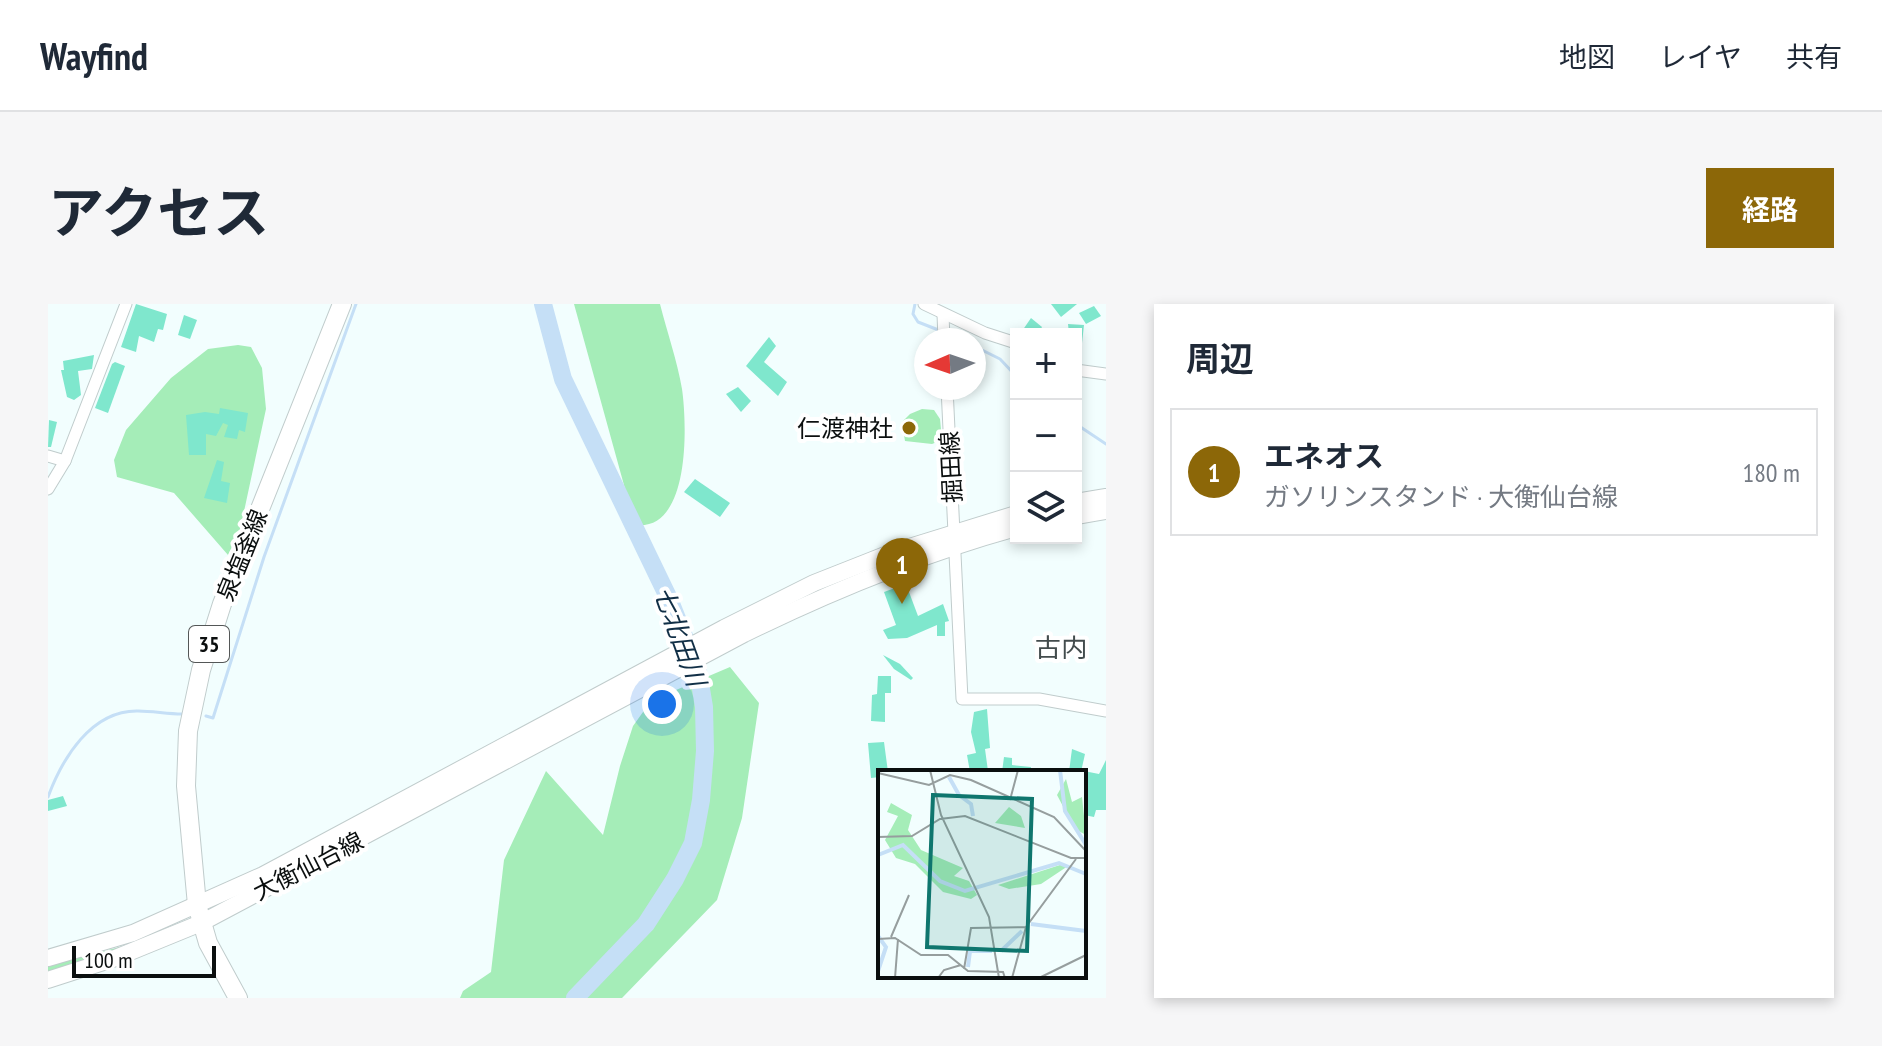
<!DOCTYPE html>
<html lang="ja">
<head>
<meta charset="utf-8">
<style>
	:root { --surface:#fff; --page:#f6f6f7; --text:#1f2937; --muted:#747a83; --line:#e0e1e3; --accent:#8c6708 }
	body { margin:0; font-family:"PT Sans Narrow","Noto Sans JP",sans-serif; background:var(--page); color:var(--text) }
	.controls { position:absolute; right:24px; top:24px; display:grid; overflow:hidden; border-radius:0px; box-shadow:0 4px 12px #0003 }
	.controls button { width:72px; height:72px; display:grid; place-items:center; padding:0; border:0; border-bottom:2px solid var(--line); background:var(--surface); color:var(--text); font:40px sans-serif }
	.compass { position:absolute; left:866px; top:24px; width:72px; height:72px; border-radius:50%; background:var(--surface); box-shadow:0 4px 12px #0003; rotate:268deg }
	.scale { position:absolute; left:24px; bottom:20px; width:144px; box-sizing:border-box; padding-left:8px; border:4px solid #0b0f0f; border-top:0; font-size:22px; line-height:28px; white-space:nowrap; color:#0b0f0f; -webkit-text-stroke:6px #fff; paint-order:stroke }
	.you { position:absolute; left:614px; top:400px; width:28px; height:28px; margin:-20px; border:6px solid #fff; border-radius:50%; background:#1a73e8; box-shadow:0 0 0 12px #1a73e833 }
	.badge { display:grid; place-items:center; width:52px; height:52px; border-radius:50%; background:var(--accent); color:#fff; font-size:26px; font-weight:700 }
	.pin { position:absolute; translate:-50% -66px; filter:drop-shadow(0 2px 4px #0008) }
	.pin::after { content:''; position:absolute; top:42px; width:28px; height:24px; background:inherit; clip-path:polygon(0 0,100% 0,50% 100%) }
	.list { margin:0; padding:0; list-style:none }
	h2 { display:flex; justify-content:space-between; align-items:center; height:104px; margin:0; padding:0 32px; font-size:34px }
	h2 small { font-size:26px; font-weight:400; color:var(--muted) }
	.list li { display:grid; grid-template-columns:52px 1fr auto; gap:24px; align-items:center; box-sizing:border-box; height:128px; margin:0 16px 16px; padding:0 16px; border:2px solid var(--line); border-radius:0px }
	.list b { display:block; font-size:30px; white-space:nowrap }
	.list p { margin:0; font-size:26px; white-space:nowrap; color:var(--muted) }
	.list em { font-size:26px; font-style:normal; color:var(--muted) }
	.icon { flex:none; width:44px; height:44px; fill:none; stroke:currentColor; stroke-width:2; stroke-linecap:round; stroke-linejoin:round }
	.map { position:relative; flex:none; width:1058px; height:694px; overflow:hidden; border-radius:0px }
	header { display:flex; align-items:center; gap:48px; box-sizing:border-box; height:112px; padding:0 40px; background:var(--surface); border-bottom:2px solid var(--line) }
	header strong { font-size:38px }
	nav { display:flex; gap:44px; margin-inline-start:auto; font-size:28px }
	.intro { display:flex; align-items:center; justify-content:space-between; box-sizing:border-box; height:192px; padding:0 48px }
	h1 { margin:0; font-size:56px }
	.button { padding:20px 36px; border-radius:0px; background:var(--accent); color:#fff; font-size:28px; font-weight:700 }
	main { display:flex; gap:48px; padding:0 48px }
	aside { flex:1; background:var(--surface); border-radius:0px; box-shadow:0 4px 12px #0003 }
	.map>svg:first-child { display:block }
</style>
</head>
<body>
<header>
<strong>Wayfind</strong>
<nav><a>地図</a><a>レイヤ</a><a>共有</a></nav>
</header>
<div class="intro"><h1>アクセス</h1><a class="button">経路</a></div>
<main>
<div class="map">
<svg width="1058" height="694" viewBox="0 0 1058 694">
	<rect width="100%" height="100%" fill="#f2fefe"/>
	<g fill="#a5edb8">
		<path d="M 526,0 L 612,0 C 619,28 629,56 634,85 C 639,119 643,228 587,221 Z"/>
		<path d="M 190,41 L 203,43 L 214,64 L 218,105 L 192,226 L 180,251 L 126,189 L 69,173 L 66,156 L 78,126 L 123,74 L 160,45 Z"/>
		<path d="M 874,105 L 886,106 L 892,115 L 894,136 L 884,140 L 857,137 L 854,118 L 862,110 Z"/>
		<path d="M 682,363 L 711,399 L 694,514 L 669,596 L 574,694 L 412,694 L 415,687 L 443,668 L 456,556 L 498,467 L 555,531 L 572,462 L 585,422 L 610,387 L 628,386 Z"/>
		<path d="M 129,623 L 0,671 L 0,662 L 79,641 Z"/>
	</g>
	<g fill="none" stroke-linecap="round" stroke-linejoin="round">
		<g stroke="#c5dff6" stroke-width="3">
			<path d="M 867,0 L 865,10 L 870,18 L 893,27"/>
			<path d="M 900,30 L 915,36"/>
			<path d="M 926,42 L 952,55 L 968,72"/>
			<path d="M 1028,120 L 1058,140"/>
			<path d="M 158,412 L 165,414 L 216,253 L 308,0"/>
			<path d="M 0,493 C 14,455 43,406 90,407 C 105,407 119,410 134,410"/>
		</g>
		<path stroke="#c5dff6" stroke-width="18" d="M 495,0 L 515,75 L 622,297 L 650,367 L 656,403 L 657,447 L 653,496 L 645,539 L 627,575 L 598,620 L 527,694"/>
	</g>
	<g fill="#7fe7cd">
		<path d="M 88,0 L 119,10 L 115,26 L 110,25 L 106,38 L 91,32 L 88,48 L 73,43 Z"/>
		<path d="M 1003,0 L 1029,0 L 1013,13 Z"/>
		<path d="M 1046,2 L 1053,12 L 1038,20 L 1031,9 Z"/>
		<path d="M 136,11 L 149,16 L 142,35 L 130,31 Z"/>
		<path d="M 983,14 L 994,23 L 990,30 L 972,30 Z"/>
		<path d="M 1020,20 L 1036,21 L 1033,48 L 1028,48 L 1028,30 L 1021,30 Z"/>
		<path d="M 721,33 L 728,42 L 716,58 L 739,78 L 730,92 L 698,62 Z"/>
		<path d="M 46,51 L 44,65 L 30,67 L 33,91 L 26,96 L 19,93 L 13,66 L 16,66 L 15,57 Z"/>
		<path d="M 67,58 L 77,62 L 60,109 L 47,104 L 64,60 Z"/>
		<path d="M 690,83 L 703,97 L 693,108 L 678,90 Z"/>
		<path d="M 172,104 L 200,109 L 197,128 L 191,126 L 189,135 L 176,133 L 180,121 L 175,119 L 168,132 L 158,130 L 158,151 L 141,151 L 138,111 L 157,108 L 171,110 Z"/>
		<path d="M 1,116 L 9,118 L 3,143 L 0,143 Z"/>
		<path d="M 169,156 L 176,158 L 173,177 L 182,179 L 179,199 L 156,194 Z"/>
		<path d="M 647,175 L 682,199 L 672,213 L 636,188 Z"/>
		<path d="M 858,280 L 870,312 L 895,300 L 901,317 L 897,318 L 897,332 L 889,332 L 889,321 L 859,334 L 840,335 L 835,326 L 848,321 L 836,288 Z"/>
		<path d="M 835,351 L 852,360 L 865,374 L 863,376 L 846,365 Z"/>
		<path d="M 830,372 L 843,372 L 843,389 L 837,389 L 837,418 L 823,417 L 824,391 L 829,390 Z"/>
		<path d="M 939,405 L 942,444 L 937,445 L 940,467 L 922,468 L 919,451 L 928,449 L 923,428 L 926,408 Z"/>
		<path d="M 836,438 L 840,468 L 832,468 L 832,473 L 823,474 L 820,439 Z"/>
		<path d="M 1024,445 L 1037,450 L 1033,468 L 1021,468 Z"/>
		<path d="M 956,453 L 964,454 L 964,461 L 983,463 L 982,468 L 954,468 Z"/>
		<path d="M 1058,456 L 1058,506 L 1048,506 L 1046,513 L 1036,511 L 1036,467 L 1051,470 Z"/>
		<path d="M 15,492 L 19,502 L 0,507 L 0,496 Z"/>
	</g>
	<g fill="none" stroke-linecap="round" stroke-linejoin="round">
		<g stroke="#c0cccc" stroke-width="13">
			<g id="minor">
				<path d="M 876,0 L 937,29 L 968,39"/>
				<path d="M 895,10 L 896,36"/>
				<path d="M 1028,66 L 1058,70"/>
				<path d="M 899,84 L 914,395 L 991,395 L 1058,407"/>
				<path d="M 0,152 L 17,157"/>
				<path d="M 0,185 L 17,157 L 78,0"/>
			</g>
		</g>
		<g stroke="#c0cccc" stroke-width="18">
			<g id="secondary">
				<path d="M 1028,198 L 1058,193"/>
				<path d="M 1028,212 L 1058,207"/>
				<path d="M 0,654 L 85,629 L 215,571 L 676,324 L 766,279 L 842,249 L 968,210"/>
				<path d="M 0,676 L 65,655 L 153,619 L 696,330 C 784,287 874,250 968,224"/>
			</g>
		</g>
		<g stroke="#c0cccc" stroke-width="20">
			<path id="primary" d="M 190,694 L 160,639 L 149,601 L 138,482 L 140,427 L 153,366 L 174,300 L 294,0"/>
		</g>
		<use href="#minor" stroke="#fff" stroke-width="11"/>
		<use href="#secondary" stroke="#fff" stroke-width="16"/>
		<use href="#primary" stroke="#fff" stroke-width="18"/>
	</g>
	<circle fill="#8c6708" stroke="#fff" stroke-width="3" cx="861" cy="124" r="8"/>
	<g text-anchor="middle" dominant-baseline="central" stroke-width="8" stroke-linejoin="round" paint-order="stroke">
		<rect fill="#fff" stroke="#545757" stroke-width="2" x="141" y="322" width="40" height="36" rx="6"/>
		<g font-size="22" font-weight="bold" fill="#0b0f0f">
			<text x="161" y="340">35</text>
		</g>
		<g font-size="24" fill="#0b0f0f" stroke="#fff" text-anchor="end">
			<text x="845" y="124">仁渡神社</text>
		</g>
		<g font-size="24" fill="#0b0f0f" stroke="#fff">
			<text transform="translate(903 163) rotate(-93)">掘田線</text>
			<text transform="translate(194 251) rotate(-68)">泉塩釜線</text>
			<text transform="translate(260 562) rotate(-27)">大衡仙台線</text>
		</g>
		<g font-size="26" font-style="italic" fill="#112f46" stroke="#fff">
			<text transform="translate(632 332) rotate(70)">七北田川</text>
		</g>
		<g font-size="26" fill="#434c4d" stroke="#fff">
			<text x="1013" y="343">古内</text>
		</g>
	</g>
	<g transform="translate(830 466)">
		<rect width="208" height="208" fill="#f2fefe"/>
		<path d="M 188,9 L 194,32 L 204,27 L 208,65 L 197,59 L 179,25 ZM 13,33 L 34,45 L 30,60 L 43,80 L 85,98 L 76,106 L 91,111 L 99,125 L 93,129 L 65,122 L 37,94 L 18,88 L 7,70 L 20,46 L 9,42 ZM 131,37 L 143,46 L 147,58 L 117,53 ZM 182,95 L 190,96 L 163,114 L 131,119 L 120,115 Z" fill="#a5edb8"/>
		<path fill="none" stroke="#c5dff6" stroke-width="4" d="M 182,0 L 187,41 L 208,75M 71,7 L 81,25 L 93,34 L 95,46M 0,85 L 25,75 L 62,111 L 87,121 L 181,93 L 208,104M 153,154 L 208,161M 0,166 L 8,177 L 0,201M 123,181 L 144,161M 90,197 L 92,181 L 114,181"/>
		<path fill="none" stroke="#969e9e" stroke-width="2" d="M 52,0 L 63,45 L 111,147 L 121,208M 0,3 L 51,15 L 72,5 L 93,10 L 176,47 L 208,81M 132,30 L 140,0M 0,67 L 34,66 L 62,49 L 87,46 L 193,88 L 208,88M 13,167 L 31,125M 0,169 L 17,168 L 43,185 L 70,185 L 90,201 L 125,202 L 127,208M 86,199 L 93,158 L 148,157M 17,208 L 20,169M 60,208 L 66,200 L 83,195M 134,208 L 148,157 L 198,89M 161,208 L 208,185"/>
		<path fill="#0f766e" fill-opacity="0.15" stroke="#0f766e" stroke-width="4" d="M 55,25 L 154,29 L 149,181 L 49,177 Z"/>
		<rect width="208" height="208" fill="none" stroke="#0b0f0f" stroke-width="4"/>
	</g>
</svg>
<div class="controls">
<button>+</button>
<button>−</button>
<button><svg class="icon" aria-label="layers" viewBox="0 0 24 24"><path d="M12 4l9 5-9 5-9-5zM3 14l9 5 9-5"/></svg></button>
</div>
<svg class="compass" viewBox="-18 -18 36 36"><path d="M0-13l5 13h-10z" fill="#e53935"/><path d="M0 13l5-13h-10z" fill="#747a83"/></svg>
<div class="scale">100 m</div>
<div class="you"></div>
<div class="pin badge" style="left:854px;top:300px">1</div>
</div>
<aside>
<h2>周辺<small></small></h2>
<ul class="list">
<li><span class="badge">1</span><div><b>エネオス</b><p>ガソリンスタンド · 大衡仙台線</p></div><em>180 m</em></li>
</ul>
</aside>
</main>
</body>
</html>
